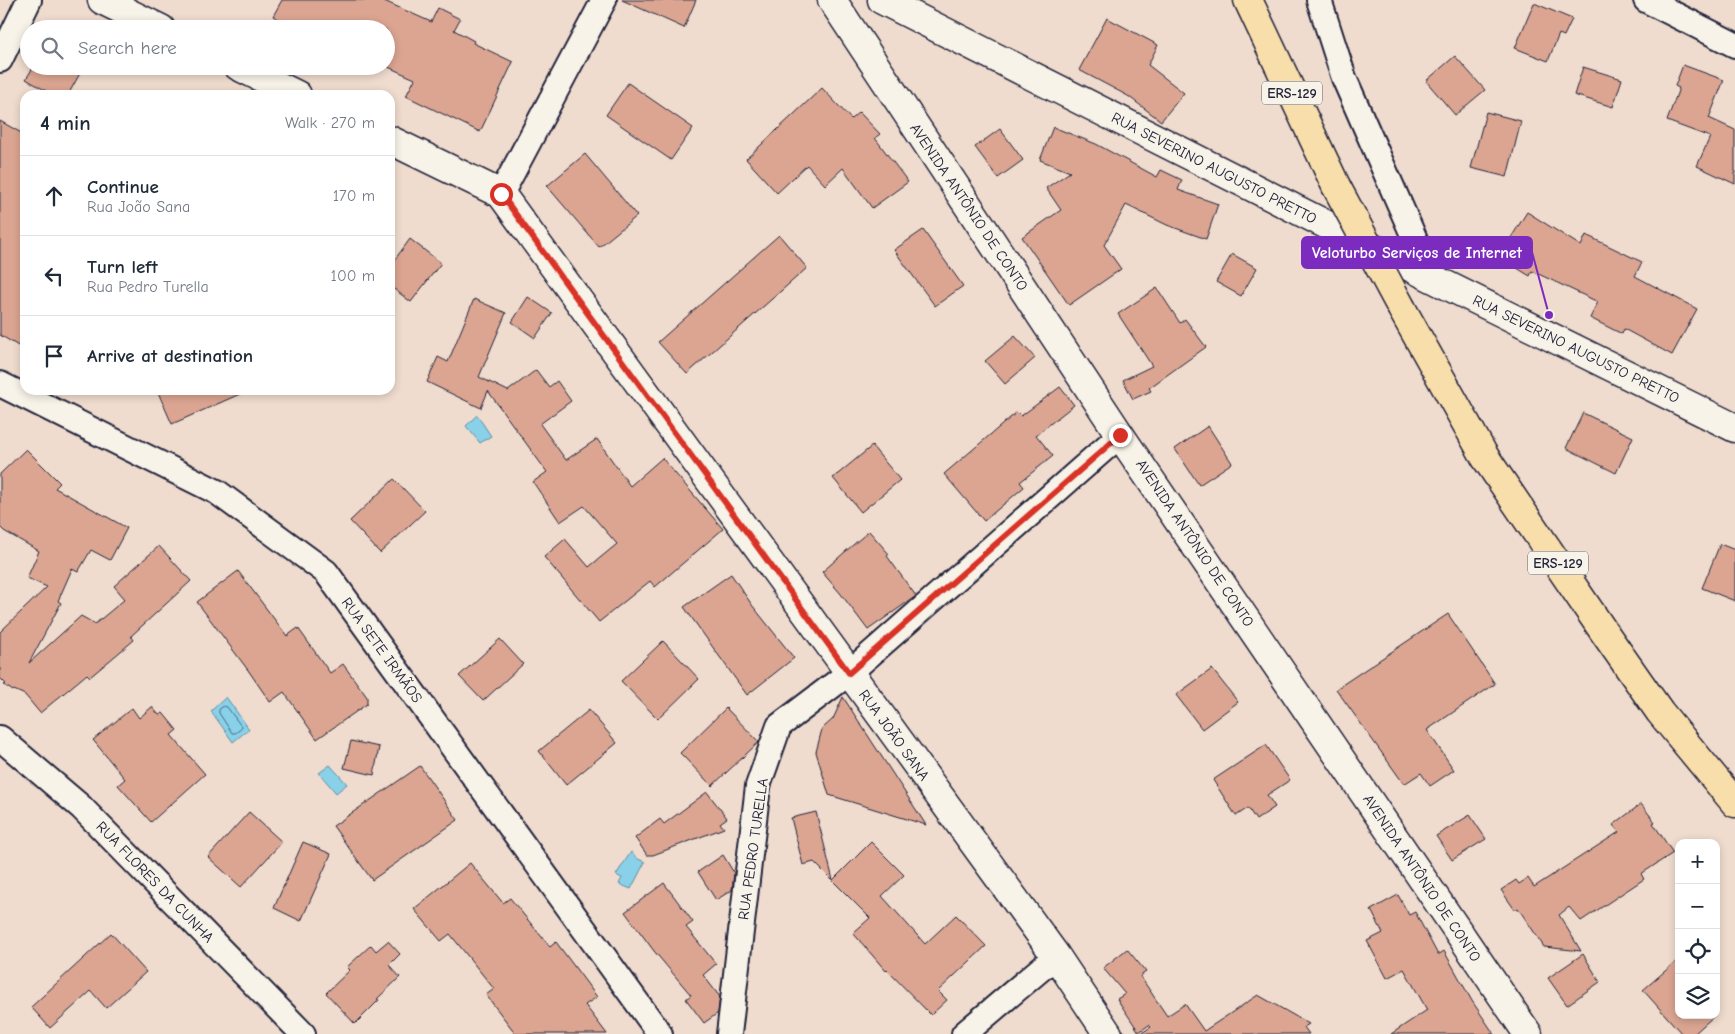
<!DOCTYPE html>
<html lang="en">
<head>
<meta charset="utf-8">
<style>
	:root { --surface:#fff; --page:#f6f6f7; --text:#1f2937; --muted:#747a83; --line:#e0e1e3 }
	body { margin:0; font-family:"Comic Neue",sans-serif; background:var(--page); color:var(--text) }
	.controls { position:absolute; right:15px; bottom:15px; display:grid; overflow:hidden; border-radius:10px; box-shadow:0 2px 8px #0003 }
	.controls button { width:45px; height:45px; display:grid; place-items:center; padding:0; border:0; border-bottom:1px solid var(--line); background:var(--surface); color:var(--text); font:25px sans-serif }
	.stop { position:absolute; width:15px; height:15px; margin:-11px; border:4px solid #d93025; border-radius:50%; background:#fff }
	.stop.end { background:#d93025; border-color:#fff; box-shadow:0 1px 5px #0008 }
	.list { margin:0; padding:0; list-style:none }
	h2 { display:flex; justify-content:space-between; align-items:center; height:65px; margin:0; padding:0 20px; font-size:21px }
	h2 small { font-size:16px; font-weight:400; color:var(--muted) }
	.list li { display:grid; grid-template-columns:32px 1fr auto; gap:15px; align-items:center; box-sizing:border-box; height:80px; padding:0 20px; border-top:1px solid var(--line) }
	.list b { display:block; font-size:19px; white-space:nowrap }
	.list p { margin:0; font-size:16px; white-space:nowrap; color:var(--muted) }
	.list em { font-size:16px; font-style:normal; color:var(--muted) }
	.icon { flex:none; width:28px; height:28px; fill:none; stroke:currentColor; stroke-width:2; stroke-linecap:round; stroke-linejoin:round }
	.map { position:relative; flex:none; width:1735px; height:1034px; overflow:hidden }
	.search { position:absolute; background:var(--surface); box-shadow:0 2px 8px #0003; left:20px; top:20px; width:375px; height:55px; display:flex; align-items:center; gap:12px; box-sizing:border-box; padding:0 18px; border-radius:28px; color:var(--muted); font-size:19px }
	.panel { position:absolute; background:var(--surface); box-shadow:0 2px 8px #0003; left:20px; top:90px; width:375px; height:305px; border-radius:15px }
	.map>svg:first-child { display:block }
</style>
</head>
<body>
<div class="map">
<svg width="1735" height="1034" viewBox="0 0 1735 1034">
	<rect width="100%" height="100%" fill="#efdcce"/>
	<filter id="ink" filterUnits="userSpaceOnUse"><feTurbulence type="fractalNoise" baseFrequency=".02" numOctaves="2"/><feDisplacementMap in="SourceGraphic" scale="10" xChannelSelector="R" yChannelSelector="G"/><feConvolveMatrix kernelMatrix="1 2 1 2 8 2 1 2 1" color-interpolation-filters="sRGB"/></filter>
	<g filter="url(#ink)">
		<g fill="#88d1e9" stroke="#5f8ba3">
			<path d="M 477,415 L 491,436 L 480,443 L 466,426 Z"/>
			<path d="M 226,697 L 249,729 L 233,742 L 211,711 Z"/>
			<path d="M 330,765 L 347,784 L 336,793 L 319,773 Z"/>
			<path d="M 631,852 L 638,859 L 645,862 L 631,889 L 619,884 L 622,878 L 616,875 Z"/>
		</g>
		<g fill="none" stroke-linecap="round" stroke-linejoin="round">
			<path stroke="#4b6881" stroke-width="1" d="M 224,706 L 227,707 L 241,726 L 241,729 L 235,733 L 232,733 L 219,713 L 219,710 Z"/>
		</g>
		<g fill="#dba591" stroke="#22223b">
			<path d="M 282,0 L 382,0 L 431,22 L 438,8 L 460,19 L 454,30 L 474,41 L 473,43 L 513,62 L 480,132 L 406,96 L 415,79 L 386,66 L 386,29 L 296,29 L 273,16 Z"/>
			<path d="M 622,0 L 696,0 L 684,28 Z"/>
			<path d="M 1534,3 L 1572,19 L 1564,36 L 1559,34 L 1548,61 L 1515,48 Z"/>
			<path d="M 1107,18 L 1158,45 L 1148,65 L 1184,93 L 1161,121 L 1128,96 L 1079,70 Z"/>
			<path d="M 1455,56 L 1485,90 L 1455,115 L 1426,81 Z"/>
			<path d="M 1683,65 L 1724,80 L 1709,118 L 1735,130 L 1735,184 L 1697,166 L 1710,137 L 1667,121 L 1679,88 L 1675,86 Z"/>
			<path d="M 34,66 L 84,66 L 68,95 L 53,95 L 26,79 Z"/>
			<path d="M 1583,67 L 1622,79 L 1613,107 L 1574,95 Z"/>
			<path d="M 628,83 L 693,128 L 671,160 L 606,115 Z"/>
			<path d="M 822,88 L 851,119 L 859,112 L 880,134 L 875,138 L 908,182 L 872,208 L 843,168 L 825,185 L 807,165 L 777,193 L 746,159 Z"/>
			<path d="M 1486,112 L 1521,121 L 1507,177 L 1471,168 Z"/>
			<path d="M 0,121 L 25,135 L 25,350 L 0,335 Z"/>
			<path d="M 1053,127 L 1096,144 L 1157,177 L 1161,170 L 1182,180 L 1178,190 L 1218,204 L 1206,239 L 1167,225 L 1126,205 L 1104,245 L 1121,269 L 1069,305 L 1022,237 L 1061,210 L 1046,188 L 1070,172 L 1040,160 Z"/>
			<path d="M 1000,129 L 1023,160 L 998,178 L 975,147 Z"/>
			<path d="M 585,154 L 637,216 L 599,247 L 547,186 Z"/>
			<path d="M 1527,212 L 1581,246 L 1586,235 L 1642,262 L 1635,276 L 1697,309 L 1672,355 L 1624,329 L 1622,334 L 1590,318 L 1598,302 L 1532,271 L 1530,276 L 1499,257 Z"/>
			<path d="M 923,230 L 963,286 L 935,306 L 894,250 Z"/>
			<path d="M 779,235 L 807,268 L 687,374 L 658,342 Z"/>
			<path d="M 410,239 L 441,263 L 411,302 L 390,286 L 390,266 Z"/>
			<path d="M 1232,254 L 1257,268 L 1241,296 L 1216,282 Z"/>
			<path d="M 1157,288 L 1180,323 L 1185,319 L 1206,347 L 1149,388 L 1151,391 L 1133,399 L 1123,380 L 1152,366 L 1118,314 Z"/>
			<path d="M 528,297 L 552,313 L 535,338 L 512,322 Z"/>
			<path d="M 474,299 L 506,313 L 479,377 L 508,391 L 536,370 L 549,387 L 557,381 L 571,401 L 540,424 L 566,460 L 597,439 L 630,486 L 662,458 L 723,529 L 655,587 L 650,581 L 599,622 L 544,557 L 565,539 L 589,567 L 617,544 L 584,506 L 560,522 L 533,482 L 547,472 L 488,391 L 481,408 L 427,382 L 438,357 L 448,362 Z"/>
			<path d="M 1015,336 L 1035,358 L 1005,384 L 985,361 Z"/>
			<path d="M 1060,387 L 1074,405 L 1036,435 L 1053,456 L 1020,482 L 1024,487 L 984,521 L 944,474 L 1017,412 L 1021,416 Z"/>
			<path d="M 157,390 L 249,390 L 172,424 Z"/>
			<path d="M 1583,413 L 1633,437 L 1616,473 L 1566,448 Z"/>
			<path d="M 1208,426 L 1232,463 L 1199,485 L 1175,449 Z"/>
			<path d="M 872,446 L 900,480 L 861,512 L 833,478 Z"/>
			<path d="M 26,449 L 60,483 L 55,488 L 127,528 L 110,560 L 91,550 L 78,572 L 72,569 L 58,601 L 61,603 L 29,663 L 81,616 L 95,624 L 125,599 L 114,586 L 159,546 L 191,581 L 131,636 L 134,640 L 90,677 L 87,674 L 40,713 L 25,695 L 14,690 L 13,691 L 4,685 L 6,684 L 0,678 L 0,632 L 47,587 L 27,578 L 39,551 L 4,531 L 0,527 L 0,474 Z"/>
			<path d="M 394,479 L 425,511 L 380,553 L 350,521 Z"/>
			<path d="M 869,531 L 889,554 L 887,556 L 916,596 L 868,630 L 841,594 L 822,572 Z"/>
			<path d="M 1720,544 L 1735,550 L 1735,601 L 1702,588 Z"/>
			<path d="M 238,571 L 287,636 L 298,628 L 330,673 L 343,664 L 367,697 L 367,704 L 317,739 L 284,692 L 270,702 L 248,670 L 197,602 Z"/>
			<path d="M 731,574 L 752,605 L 794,658 L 747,695 L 684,607 Z"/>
			<path d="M 1448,614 L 1495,684 L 1427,730 L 1454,770 L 1430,786 L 1421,773 L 1404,784 L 1336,689 Z"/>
			<path d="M 500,639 L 523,664 L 483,701 L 459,676 Z"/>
			<path d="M 663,641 L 699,679 L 658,719 L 621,681 Z"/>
			<path d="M 1212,669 L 1238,702 L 1202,729 L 1176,695 Z"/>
			<path d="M 843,697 L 926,825 L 829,795 L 816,752 L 822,729 L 833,719 Z"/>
			<path d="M 152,707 L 159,715 L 163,713 L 177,730 L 171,735 L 205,774 L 151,822 L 118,785 L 125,779 L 93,740 L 132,708 L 139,718 Z"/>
			<path d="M 726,708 L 759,742 L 712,786 L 680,753 Z"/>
			<path d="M 589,710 L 617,743 L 566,785 L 539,751 Z"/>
			<path d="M 351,741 L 379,747 L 374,775 L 344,768 Z"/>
			<path d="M 1266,745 L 1290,780 L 1267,795 L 1275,807 L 1256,820 L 1248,808 L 1236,816 L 1213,780 Z"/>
			<path d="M 420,766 L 458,820 L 372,880 L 333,826 Z"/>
			<path d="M 707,792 L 727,818 L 720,823 L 724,828 L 653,855 L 647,855 L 635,838 L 660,819 L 664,824 Z"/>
			<path d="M 1641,804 L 1655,822 L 1653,823 L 1673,853 L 1641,874 L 1644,879 L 1581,921 L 1569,907 L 1559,915 L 1581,951 L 1544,947 L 1518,908 L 1515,910 L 1501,890 L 1516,880 L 1519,884 L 1528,878 L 1534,887 L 1619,832 L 1613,825 Z"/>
			<path d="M 249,812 L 282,842 L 241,887 L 208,857 Z"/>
			<path d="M 816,812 L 833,880 L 871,842 L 904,875 L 882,896 L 925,944 L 956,915 L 986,946 L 938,991 L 947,1000 L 931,1015 L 887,970 L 886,971 L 853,933 L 870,918 L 814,862 L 803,865 L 791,818 Z"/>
			<path d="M 1470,815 L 1486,839 L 1452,860 L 1436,836 Z"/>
			<path d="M 303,842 L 331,854 L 301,921 L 274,908 Z"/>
			<path d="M 723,855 L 734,873 L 732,890 L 716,900 L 698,872 Z"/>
			<path d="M 470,863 L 503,903 L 510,898 L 550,947 L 556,942 L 597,997 L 585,1005 L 607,1034 L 516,1034 L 486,995 L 494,989 L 450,934 L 441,941 L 414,909 Z"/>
			<path d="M 664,883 L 693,922 L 686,927 L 716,964 L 703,975 L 720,997 L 718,1013 L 704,1023 L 686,999 L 691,995 L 654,951 L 625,912 Z"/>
			<path d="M 1398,895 L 1409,915 L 1415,912 L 1438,955 L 1444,951 L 1472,1001 L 1494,1034 L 1391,1034 L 1427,1010 L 1404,969 L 1387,978 L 1367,941 L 1383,933 L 1371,910 Z"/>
			<path d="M 111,933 L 146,972 L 106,1008 L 91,991 L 50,1028 L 31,1007 Z"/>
			<path d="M 388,941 L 400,954 L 389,965 L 400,977 L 377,999 L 379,1000 L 355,1024 L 326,993 L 350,970 L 347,967 L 371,945 L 376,951 Z"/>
			<path d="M 1127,949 L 1146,972 L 1140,976 L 1167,1016 L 1185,1004 L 1204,1031 L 1258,995 L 1309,1024 L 1304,1027 L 1309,1034 L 1140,1034 L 1151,1027 L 1149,1025 L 1139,1032 L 1117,999 L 1125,994 L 1103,968 Z"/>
			<path d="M 1583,954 L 1600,982 L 1567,1005 L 1548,978 Z"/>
			<path d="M 1679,959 L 1679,1015 L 1715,1015 L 1694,1034 L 1682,1034 L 1643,990 Z"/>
		</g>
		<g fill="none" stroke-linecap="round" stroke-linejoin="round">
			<g stroke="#22223b" stroke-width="28">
				<g id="street">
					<path d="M 1319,0 L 1344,78 L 1432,278"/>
					<path d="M 1646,0 L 1735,45"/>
					<path d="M 0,60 L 29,0"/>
					<path d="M 501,194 L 604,0"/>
					<path d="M 0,384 L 217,492 L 326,572 L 660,1034"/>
					<path d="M 0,738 L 81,807 L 303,1034"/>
					<path d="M 729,1034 L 758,786 L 779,726 L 849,673 L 1120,435"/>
					<path d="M 964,1034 L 1056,956"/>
				</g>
			</g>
			<g stroke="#22223b" stroke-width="31">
				<g id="secondary">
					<path d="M 102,0 L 161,29"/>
					<path d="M 832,0 L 1120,435 L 1528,1034"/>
					<path d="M 882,0 L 1432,278 L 1735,428"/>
					<path d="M 238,66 L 297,95"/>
					<path d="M 390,140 L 501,194 L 1056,956 L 1108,1034"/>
				</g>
			</g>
			<g stroke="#22223b" stroke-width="31">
				<g id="primary">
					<path d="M 1248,0 L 1336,186"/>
					<path d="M 1402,309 L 1485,457 L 1604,632 L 1660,712 L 1735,803"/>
				</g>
			</g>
			<use href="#street" stroke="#f7f3e8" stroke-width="24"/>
			<use href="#secondary" stroke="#f7f3e8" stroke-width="28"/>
			<use href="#primary" stroke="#f8deab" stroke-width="28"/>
			<g stroke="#22223b" stroke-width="31" stroke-linecap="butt">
				<path id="primary-bridge" d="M 1336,186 L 1402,309"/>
			</g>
			<use href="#primary-bridge" stroke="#f8deab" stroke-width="28"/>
		</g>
	</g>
	<g fill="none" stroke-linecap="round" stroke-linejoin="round" filter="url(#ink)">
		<path stroke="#d93025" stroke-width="6" d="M 501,194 L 849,673 L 1120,435"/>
	</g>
	<g text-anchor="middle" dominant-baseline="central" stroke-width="5" stroke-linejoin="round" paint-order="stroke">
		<g fill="#f7f3e8" stroke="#62616f" stroke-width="1">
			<rect x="1262" y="81.5" width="60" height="23" rx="4"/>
			<rect x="1528" y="551.5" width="60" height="23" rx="4"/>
		</g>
		<g font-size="14" font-weight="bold" fill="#22223b">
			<text x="1292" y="93">ERS-129</text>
			<text x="1558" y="563">ERS-129</text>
		</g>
		<g font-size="15" fill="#22223b" stroke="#f7f3e8">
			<text transform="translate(1214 168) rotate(27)">RUA SEVERINO AUGUSTO PRETTO</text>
			<text transform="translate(969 207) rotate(56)">AVENIDA ANTÔNIO DE CONTO</text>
			<text transform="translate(1576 349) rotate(26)">RUA SEVERINO AUGUSTO PRETTO</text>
			<text transform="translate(1195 543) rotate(56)">AVENIDA ANTÔNIO DE CONTO</text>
			<text transform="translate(382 650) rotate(54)">RUA SETE IRMÃOS</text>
			<text transform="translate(894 735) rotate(54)">RUA JOÃO SANA</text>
			<text transform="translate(753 849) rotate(-82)">RUA PEDRO TURELLA</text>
			<text transform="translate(1422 878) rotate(56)">AVENIDA ANTÔNIO DE CONTO</text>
			<text transform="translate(155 882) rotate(46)">RUA FLORES DA CUNHA</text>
		</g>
	</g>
	<path fill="none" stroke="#7b2cbf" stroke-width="2" d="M1549 315L1532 252"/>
	<circle fill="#7b2cbf" stroke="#f7f3e8" stroke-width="2" cx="1549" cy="315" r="5"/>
	<rect fill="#7b2cbf" stroke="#7b2cbf" stroke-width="2" x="1302" y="237" width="230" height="31" rx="5"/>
	<g font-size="16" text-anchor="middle" font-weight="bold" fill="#fff">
		<text x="1417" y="258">Veloturbo Serviços de Internet</text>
	</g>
</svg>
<div class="controls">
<button>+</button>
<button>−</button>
<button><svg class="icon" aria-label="locate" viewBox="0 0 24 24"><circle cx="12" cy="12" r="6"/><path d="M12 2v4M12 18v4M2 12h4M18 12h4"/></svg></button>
<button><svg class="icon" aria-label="layers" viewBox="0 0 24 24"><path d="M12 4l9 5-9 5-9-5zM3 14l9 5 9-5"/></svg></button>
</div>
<div class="stop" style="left:501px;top:194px"></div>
<div class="stop end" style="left:1120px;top:435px"></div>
<div class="search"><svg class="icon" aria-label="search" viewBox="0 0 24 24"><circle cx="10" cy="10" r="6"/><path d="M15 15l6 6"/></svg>Search here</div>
<section class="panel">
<h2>4 min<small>Walk · 270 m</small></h2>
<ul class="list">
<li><svg class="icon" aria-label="ahead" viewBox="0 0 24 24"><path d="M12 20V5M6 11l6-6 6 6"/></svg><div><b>Continue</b><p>Rua João Sana</p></div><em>170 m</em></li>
<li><svg class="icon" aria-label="left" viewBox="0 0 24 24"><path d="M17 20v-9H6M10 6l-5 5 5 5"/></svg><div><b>Turn left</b><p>Rua Pedro Turella</p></div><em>100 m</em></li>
<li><svg class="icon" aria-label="arrive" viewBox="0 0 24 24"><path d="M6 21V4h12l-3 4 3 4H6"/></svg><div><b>Arrive at destination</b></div></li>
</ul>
</section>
</div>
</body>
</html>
